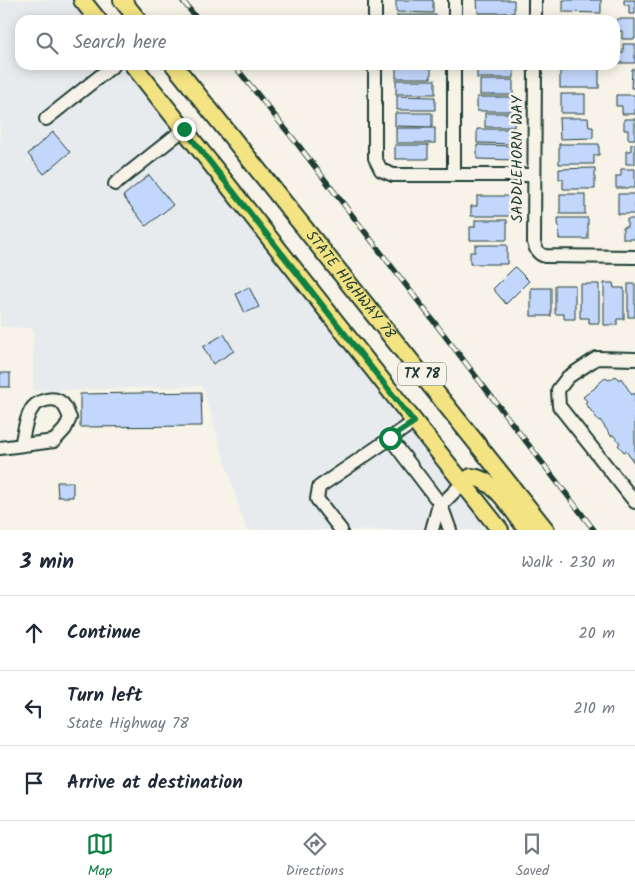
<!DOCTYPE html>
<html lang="en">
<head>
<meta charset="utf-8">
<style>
	:root { --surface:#fff; --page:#f2f2f3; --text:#1f2937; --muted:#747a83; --line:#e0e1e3; --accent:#0b8043 }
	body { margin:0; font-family:Kalam,sans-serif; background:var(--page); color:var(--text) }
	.stop { position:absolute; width:15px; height:15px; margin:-11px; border:4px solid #0b8043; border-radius:50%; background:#fff }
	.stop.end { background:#0b8043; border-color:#fff; box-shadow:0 1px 5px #0008 }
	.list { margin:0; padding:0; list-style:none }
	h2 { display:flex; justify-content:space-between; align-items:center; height:65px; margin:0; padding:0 20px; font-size:21px }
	h2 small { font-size:16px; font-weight:400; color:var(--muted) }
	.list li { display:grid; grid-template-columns:32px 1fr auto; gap:15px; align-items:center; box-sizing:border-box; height:75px; padding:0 20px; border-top:1px solid var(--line) }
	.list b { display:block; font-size:19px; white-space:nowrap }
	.list p { margin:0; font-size:16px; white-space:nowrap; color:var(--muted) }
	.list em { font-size:16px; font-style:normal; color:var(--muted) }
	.icon { flex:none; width:28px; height:28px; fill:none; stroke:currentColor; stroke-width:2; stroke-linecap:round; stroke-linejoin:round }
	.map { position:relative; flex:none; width:635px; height:530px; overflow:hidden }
	.search { position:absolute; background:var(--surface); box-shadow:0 2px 12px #0003; left:15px; right:15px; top:15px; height:55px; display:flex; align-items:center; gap:12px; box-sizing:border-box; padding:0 18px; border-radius:15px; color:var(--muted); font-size:19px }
	.sheet { height:290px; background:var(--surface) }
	nav { display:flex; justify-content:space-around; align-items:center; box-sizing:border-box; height:70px; border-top:1px solid var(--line); background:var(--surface); font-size:14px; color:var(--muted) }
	nav a { display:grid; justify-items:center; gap:2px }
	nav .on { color:var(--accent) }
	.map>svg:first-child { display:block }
</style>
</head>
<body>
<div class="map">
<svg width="635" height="530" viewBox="0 0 635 530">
	<rect width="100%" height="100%" fill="#f7f3e8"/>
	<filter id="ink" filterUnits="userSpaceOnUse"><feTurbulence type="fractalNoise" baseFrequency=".02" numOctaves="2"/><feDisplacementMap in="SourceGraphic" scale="10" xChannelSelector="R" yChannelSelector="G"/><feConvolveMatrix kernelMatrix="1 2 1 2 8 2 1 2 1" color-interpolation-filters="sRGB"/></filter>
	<g filter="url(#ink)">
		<path fill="#e7ebee" d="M 0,0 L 71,0 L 87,20 L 20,20 L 20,65 L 122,65 L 488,530 L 246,530 L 202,386 L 33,391 L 33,328 L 0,327 Z"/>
		<g fill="#c3d7fc" stroke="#1f3d34">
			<path d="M 396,0 L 433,0 L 433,13 L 396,12 Z"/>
			<path d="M 477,0 L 514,0 L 514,13 L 478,13 Z"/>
			<path d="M 563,0 L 601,0 L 601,13 L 563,12 Z"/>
			<path d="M 624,0 L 635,0 L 635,14 L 629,14 L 629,5 L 624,5 Z"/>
			<rect x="397" y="15" width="39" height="5"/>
			<rect x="478" y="15" width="40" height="5"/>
			<path d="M 617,19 L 635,19 L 635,39 L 622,39 L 622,31 L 617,31 Z"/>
			<path d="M 623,44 L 635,44 L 635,63 L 618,63 L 618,53 L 623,53 Z"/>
			<rect x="396" y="65" width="35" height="13"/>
			<rect x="477" y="65" width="37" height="13"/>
			<rect x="560" y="68" width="39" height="20"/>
			<path d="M 632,69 L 635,69 L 635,88 L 631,88 Z"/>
			<rect x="396" y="80" width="39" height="14"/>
			<rect x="480" y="80" width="33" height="15"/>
			<rect x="561" y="94" width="24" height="19"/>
			<path d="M 616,95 L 635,95 L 635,114 L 622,114 L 622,106 L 616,106 Z"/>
			<path d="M 397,96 L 435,97 L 435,110 L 397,110 Z"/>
			<rect x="477" y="97" width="37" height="14"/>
			<path d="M 395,113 L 432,113 L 432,127 L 395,126 Z"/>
			<rect x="485" y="113" width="29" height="14"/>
			<path d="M 559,118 L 588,118 L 589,127 L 593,127 L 593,138 L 560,139 Z"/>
			<path d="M 624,119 L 635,119 L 635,139 L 628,139 L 628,130 L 624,130 Z"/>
			<rect x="396" y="128" width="39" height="15"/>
			<path d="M 477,129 L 516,129 L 516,144 L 477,143 Z"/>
			<path d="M 53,132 L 70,152 L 44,174 L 28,154 Z"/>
			<path d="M 559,144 L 599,144 L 599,155 L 594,155 L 594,164 L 559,164 Z"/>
			<path d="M 631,144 L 635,144 L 635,164 L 626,164 L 626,151 L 631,151 Z"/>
			<rect x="395" y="145" width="33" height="14"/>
			<path d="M 477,145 L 516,146 L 516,160 L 477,159 Z"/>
			<path d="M 595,168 L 595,189 L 563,189 L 563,179 L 559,179 L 559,169 Z"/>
			<path d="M 621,169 L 635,169 L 635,188 L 616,188 L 616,176 L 621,176 Z"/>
			<path d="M 149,175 L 173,205 L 146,226 L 123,196 Z"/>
			<rect x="560" y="194" width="25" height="20"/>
			<rect x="618" y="194" width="17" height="20"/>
			<path d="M 477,196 L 511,196 L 511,216 L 471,216 L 471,206 L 477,206 Z"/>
			<path d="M 558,218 L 588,218 L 588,239 L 559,239 Z"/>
			<path d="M 627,219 L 635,219 L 635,239 L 623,239 L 623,227 L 627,227 Z"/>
			<path d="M 475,220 L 507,220 L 507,240 L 470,240 L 470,227 L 475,227 Z"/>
			<path d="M 475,245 L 507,245 L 507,264 L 470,264 L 470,252 L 475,252 Z"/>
			<path d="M 515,267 L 529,281 L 506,304 L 493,289 Z"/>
			<path d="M 604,283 L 613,283 L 614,288 L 624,288 L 624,319 L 617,319 L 617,325 L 604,325 Z"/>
			<path d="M 580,284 L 599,284 L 599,323 L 589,323 L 589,318 L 580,318 Z"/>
			<rect x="628" y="284" width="7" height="33"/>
			<path d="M 555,285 L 575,285 L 575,319 L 564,319 L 564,314 L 555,314 Z"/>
			<path d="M 249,287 L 259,307 L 245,313 L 236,294 Z"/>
			<rect x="531" y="288" width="20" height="28"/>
			<path d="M 224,334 L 234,351 L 213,364 L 203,347 Z"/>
			<rect x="0" y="373" width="10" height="14"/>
			<path d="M 616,376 L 619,380 L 621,378 L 632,395 L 634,393 L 635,395 L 635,464 L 626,451 L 624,452 L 618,445 L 620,443 L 613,435 L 611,436 L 600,420 L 599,421 L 585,403 L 587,401 L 583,397 L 596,387 L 596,386 L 605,378 L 609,380 Z"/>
			<path d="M 201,392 L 202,426 L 80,427 L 80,394 Z"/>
			<path d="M 57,482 L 73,482 L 73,497 L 58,497 Z"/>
		</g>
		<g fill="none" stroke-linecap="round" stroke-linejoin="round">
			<g stroke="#1f3d34" stroke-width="16">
				<g id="minor">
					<path d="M 375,20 L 375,0"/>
					<path d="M 455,20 L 455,0"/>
					<path d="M 535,20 L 535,0"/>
					<path d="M 375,65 L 375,158 L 381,170 L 393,175 L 534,175"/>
					<path d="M 535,65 L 534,242 C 536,250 538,254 545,256 L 635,257"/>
					<path d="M 46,119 L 114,65"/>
					<path d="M 454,175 L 454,65"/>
					<path d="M 115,184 L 184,129"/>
					<path d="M 635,359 L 597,358 L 568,377 L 558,390 L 559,406 L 635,502"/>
					<path d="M 390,438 L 441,505 L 450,530"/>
					<path d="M 0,448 L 54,441 L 65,429 L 70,418 C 67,412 66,405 59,401 C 51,397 36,401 31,410 C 25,420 24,434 21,445"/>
					<path d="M 341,530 L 317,499 L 319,487 L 414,422"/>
					<path d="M 432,530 L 438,508 L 463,483"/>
				</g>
			</g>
			<g stroke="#1f3d34" stroke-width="20">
				<g id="major">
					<path d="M 82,0 L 98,20"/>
					<path d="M 122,0 L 138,20"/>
					<path d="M 133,65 L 500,530"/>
					<path id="s1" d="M 174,65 L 546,530"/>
					<path d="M 463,483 L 471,477 C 495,478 514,513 527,530"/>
				</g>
			</g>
			<use href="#minor" stroke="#f7f3e8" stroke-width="12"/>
			<use href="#major" stroke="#f4e382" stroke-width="16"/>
			<g stroke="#1f3d34" stroke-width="5.5">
				<g id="rail">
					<path d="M 182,0 L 198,20"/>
					<path d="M 234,65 L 299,146 L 594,530"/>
				</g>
			</g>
			<use href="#rail" stroke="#f7f3e8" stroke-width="4" stroke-dasharray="11" stroke-linecap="butt"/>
		</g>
	</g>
	<g fill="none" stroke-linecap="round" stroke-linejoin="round" filter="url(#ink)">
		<path stroke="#0b8043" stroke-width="6" d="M 184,129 L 414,422 L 390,438"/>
	</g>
	<g text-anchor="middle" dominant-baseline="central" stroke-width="5" stroke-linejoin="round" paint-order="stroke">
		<rect fill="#f7f3e8" stroke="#60746a" stroke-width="1" x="398" y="362.5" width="48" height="23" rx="4"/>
		<g font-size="14" font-weight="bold" fill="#1f3d34">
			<text x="422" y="374">TX 78</text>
		</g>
		<g font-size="15" fill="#1f3d34" stroke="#f7f3e8">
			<text transform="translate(518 159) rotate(-90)">SADDLEHORN WAY</text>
			<text stroke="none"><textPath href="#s1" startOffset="282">STATE HIGHWAY 78</textPath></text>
		</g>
	</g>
</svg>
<div class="stop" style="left:390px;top:438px"></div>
<div class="stop end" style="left:184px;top:129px"></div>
<div class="search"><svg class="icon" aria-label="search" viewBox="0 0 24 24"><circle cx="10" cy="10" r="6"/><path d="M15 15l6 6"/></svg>Search here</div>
</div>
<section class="sheet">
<h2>3 min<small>Walk · 230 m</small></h2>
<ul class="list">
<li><svg class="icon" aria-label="ahead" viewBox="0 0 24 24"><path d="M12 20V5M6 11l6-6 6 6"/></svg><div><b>Continue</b></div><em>20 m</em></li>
<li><svg class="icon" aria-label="left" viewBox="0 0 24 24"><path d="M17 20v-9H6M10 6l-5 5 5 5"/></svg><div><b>Turn left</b><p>State Highway 78</p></div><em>210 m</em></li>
<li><svg class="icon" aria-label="arrive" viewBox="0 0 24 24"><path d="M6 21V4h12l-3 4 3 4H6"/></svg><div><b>Arrive at destination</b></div></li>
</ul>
</section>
<nav>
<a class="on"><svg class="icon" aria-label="map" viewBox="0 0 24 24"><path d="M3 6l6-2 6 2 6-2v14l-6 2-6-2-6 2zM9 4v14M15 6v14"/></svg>Map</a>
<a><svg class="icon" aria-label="directions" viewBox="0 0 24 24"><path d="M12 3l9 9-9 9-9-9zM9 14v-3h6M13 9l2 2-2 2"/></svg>Directions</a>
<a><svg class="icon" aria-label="saved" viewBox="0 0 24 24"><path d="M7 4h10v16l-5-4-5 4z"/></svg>Saved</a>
</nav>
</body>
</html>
